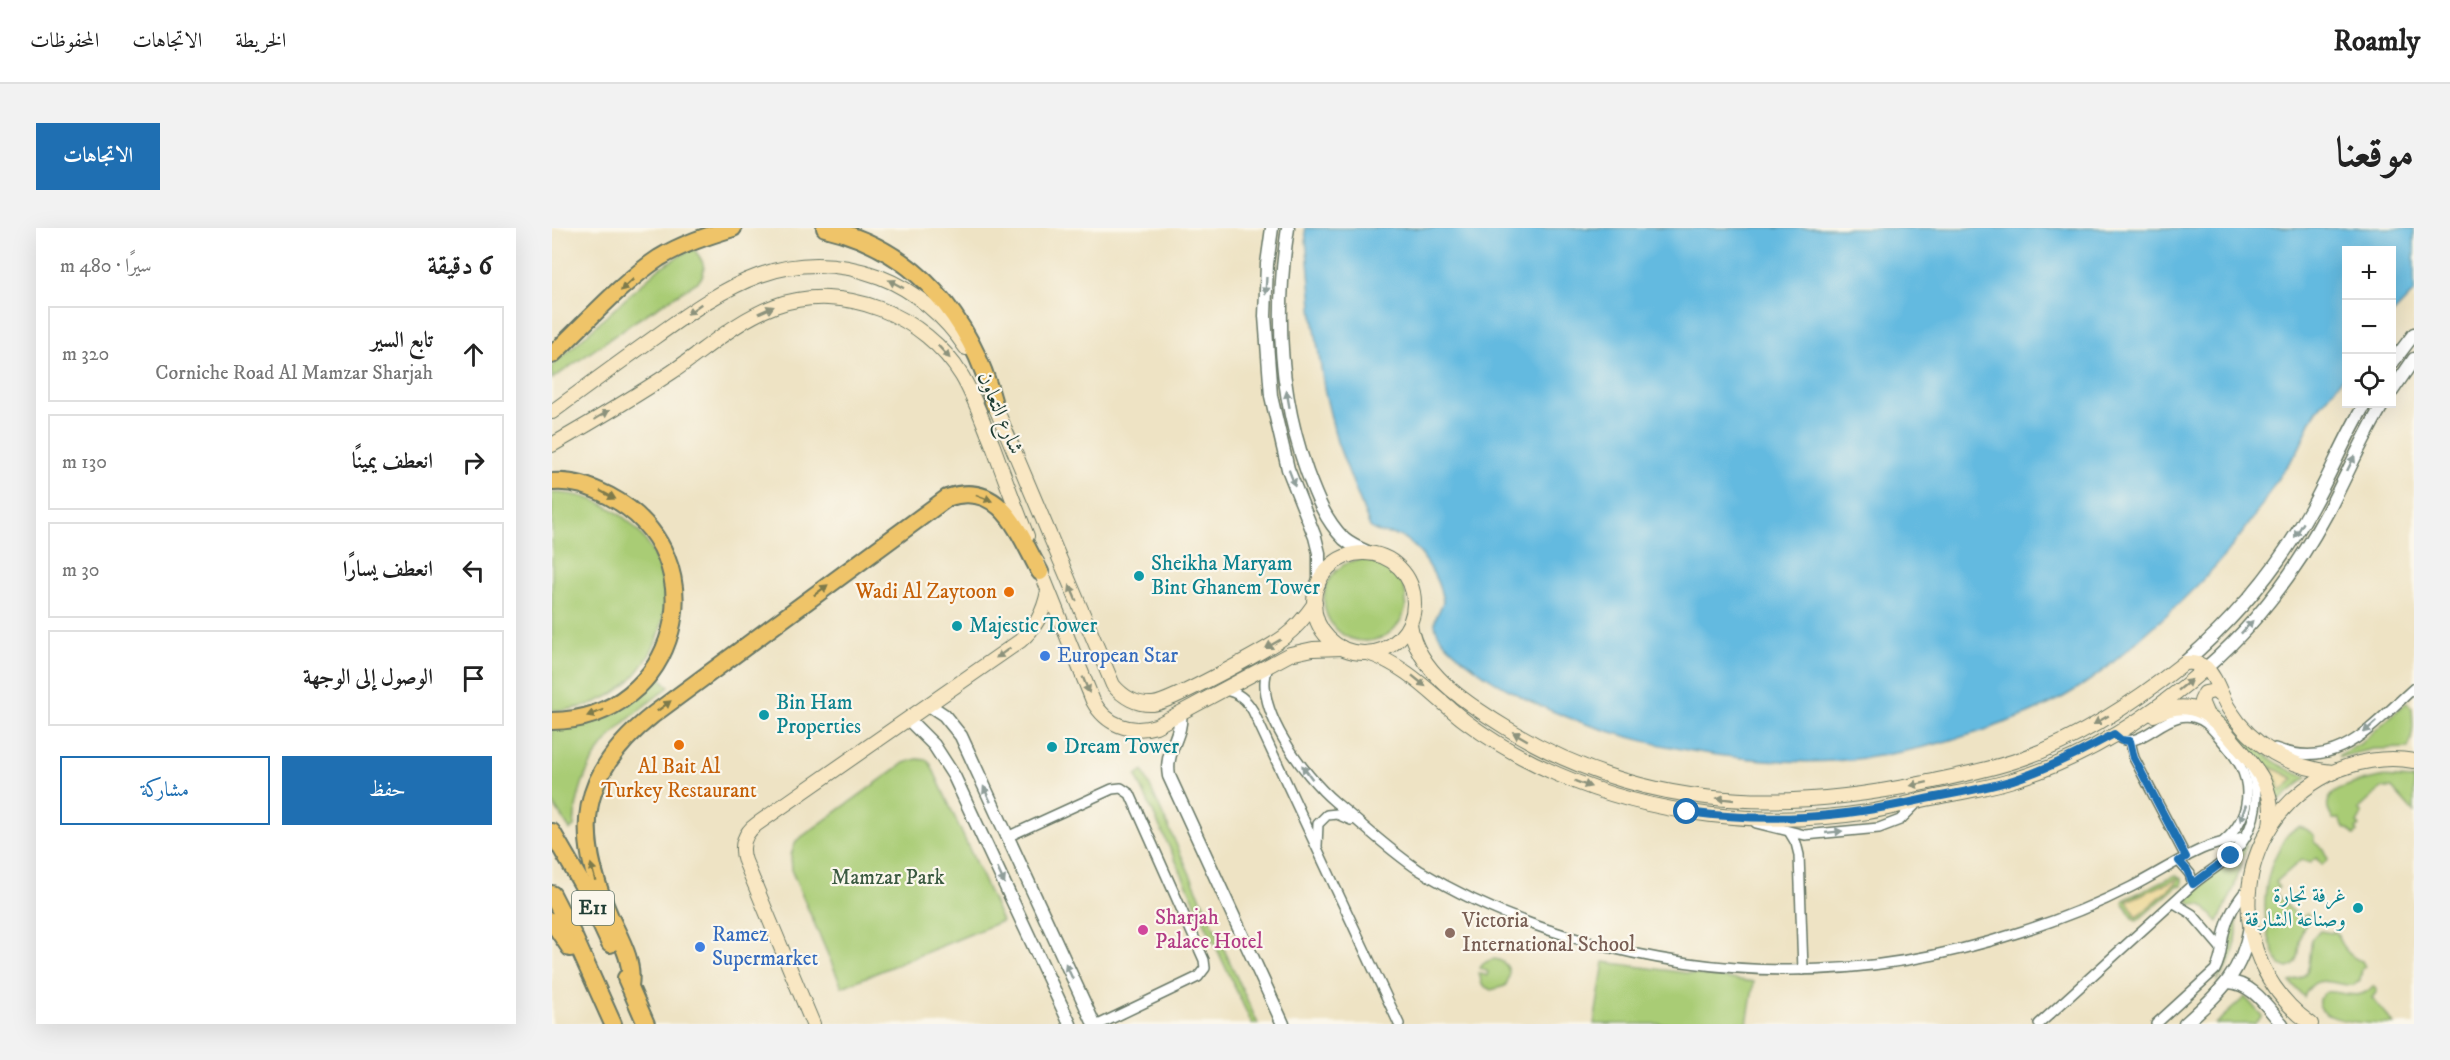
<!DOCTYPE html>
<html lang="ar">
<head>
<meta charset="utf-8">
<style>
	:root { --surface:#fff; --page:#f2f2f2; --text:#222; --muted:#767676; --line:#e0e0e0; --accent:#1f6fb2 }
	body { margin:0; font-family:"IM FELL DW Pica",Amiri,serif; background:var(--page); color:var(--text); direction:rtl }
	.controls { position:absolute; right:18px; top:18px; display:grid; overflow:hidden; border-radius:0px; box-shadow:0 6px 24px #0002 }
	.controls button { width:54px; height:54px; display:grid; place-items:center; padding:0; border:0; border-bottom:2px solid var(--line); background:var(--surface); color:var(--text); font:30px sans-serif }
	.stop { position:absolute; width:18px; height:18px; margin:-14px; border:4px solid #1f6fb2; border-radius:50%; background:#fff }
	.stop.end { background:#1f6fb2; border-color:#fff; box-shadow:0 2px 6px #0008 }
	.list { margin:0; padding:0; list-style:none }
	h2 { display:flex; justify-content:space-between; align-items:center; height:78px; margin:0; padding:0 24px; font-size:26px }
	h2 small { font-size:20px; font-weight:400; color:var(--muted) }
	.list li { display:grid; grid-template-columns:39px 1fr auto; gap:18px; align-items:center; box-sizing:border-box; height:96px; margin:0 12px 12px; padding:0 12px; border:2px solid var(--line); border-radius:0px }
	.list b { display:block; font-size:22px; white-space:nowrap }
	.list p { margin:0; font-size:20px; white-space:nowrap; color:var(--muted) }
	.list em { font-size:20px; font-style:normal; color:var(--muted) }
	.actions { display:flex; gap:12px; padding:18px 24px }
	.actions a { flex:1; padding:14px 0; border:2px solid var(--accent); border-radius:0px; text-align:center; font-size:21px; color:var(--accent) }
	.actions .main { background:var(--accent); color:#fff }
	.icon { flex:none; width:33px; height:33px; fill:none; stroke:currentColor; stroke-width:2; stroke-linecap:round; stroke-linejoin:round }
	.map { position:relative; flex:none; width:1862px; height:796px; overflow:hidden; direction:ltr; border-radius:0px }
	header { display:flex; align-items:center; gap:36px; box-sizing:border-box; height:84px; padding:0 30px; background:var(--surface); border-bottom:2px solid var(--line) }
	header strong { font-size:28px }
	nav { display:flex; gap:33px; margin-inline-start:auto; font-size:21px }
	.intro { display:flex; align-items:center; justify-content:space-between; box-sizing:border-box; height:144px; padding:0 36px }
	h1 { margin:0; font-size:42px }
	.button { padding:15px 27px; border-radius:0px; background:var(--accent); color:#fff; font-size:21px; font-weight:700 }
	main { display:flex; gap:36px; padding:0 36px }
	aside { flex:1; background:var(--surface); border-radius:0px; box-shadow:0 6px 24px #0002 }
	.map>svg:first-child { display:block }
</style>
</head>
<body>
<header>
<strong>Roamly</strong>
<nav><a>الخريطة</a><a>الاتجاهات</a><a>المحفوظات</a></nav>
</header>
<div class="intro"><h1>موقعنا</h1><a class="button">الاتجاهات</a></div>
<main>
<div class="map">
<svg width="1862" height="796" viewBox="0 0 1862 796">
	<rect width="100%" height="100%" fill="#fbf7ec"/>
	<filter id="ink" filterUnits="userSpaceOnUse"><feTurbulence type="fractalNoise" baseFrequency=".0167" numOctaves="2"/><feDisplacementMap in="SourceGraphic" scale="12" xChannelSelector="R" yChannelSelector="G"/><feConvolveMatrix kernelMatrix="1 2 1 2 8 2 1 2 1" color-interpolation-filters="sRGB"/></filter>
	<filter id="wash" filterUnits="userSpaceOnUse"><feTurbulence type="fractalNoise" baseFrequency=".008" numOctaves="4" result="noise"/><feDisplacementMap in="SourceGraphic" scale="24" xChannelSelector="R" yChannelSelector="G"/><feGaussianBlur stdDeviation="1.35" result="paint"/><feColorMatrix in="noise" values="0 0 0 0 0 0 0 0 0 0 0 0 0 0 0 0 0 1.4 0 .05"/><feComposite in="paint" operator="in"/></filter>
	<g filter="url(#wash)">
		<rect width="100%" height="100%" fill="#eee3c4"/>
		<g fill="#a9cc75" stroke="#648454" stroke-width="1.5" fill-rule="evenodd">
			<path d="M 141,20 C 150,31 157,41 147,53 L 85,92 L 0,151 L 0,138 L 107,40 Z"/>
			<path d="M 0,265 C 88,264 144,359 93,434 C 83,449 70,462 53,470 C 37,478 18,483 0,482 Z"/>
			<circle cx="813" cy="372" r="41"/>
			<path d="M 106,447 L 117,459 C 64,499 26,528 22,599 L 18,602 L 0,574 L 0,500 C 43,501 81,481 106,447 Z"/>
			<path d="M 1661,468 C 1688,500 1712,537 1755,549 L 1726,573 C 1714,534 1686,504 1655,477 L 1655,471 ZM 1720,540 L 1721,540 L 1742,551 L 1729,563 Z"/>
			<path d="M 1855,474 L 1860,480 C 1861,494 1862,508 1856,520 L 1821,521 L 1788,529 L 1787,527 L 1808,516 Z"/>
			<path d="M 365,531 L 375,532 L 379,537 L 450,693 L 290,759 L 240,644 L 239,627 L 244,613 L 352,535 Z"/>
			<path d="M 591,543 L 706,796 L 700,796 L 584,548 Z"/>
			<path d="M 1828,549 L 1862,551 L 1862,585 L 1840,560 L 1830,560 L 1806,582 L 1810,586 L 1805,595 L 1808,598 L 1804,601 L 1806,604 L 1802,607 L 1796,601 L 1793,601 L 1787,591 L 1781,591 C 1759,562 1809,553 1828,549 Z"/>
			<path d="M 1747,599 L 1754,601 L 1762,607 L 1762,614 L 1771,621 L 1776,631 L 1770,637 L 1764,630 L 1758,635 L 1749,632 L 1724,654 L 1727,659 L 1723,665 L 1748,691 L 1755,686 L 1759,692 C 1739,706 1756,735 1736,740 L 1728,737 C 1708,700 1708,655 1728,619 C 1732,610 1738,602 1747,599 Z"/>
			<path d="M 1695,616 L 1682,660 L 1666,694 L 1650,677 L 1639,676 L 1634,670 Z"/>
			<path d="M 1623,647 L 1630,650 L 1630,658 L 1625,658 L 1585,693 L 1582,692 L 1571,675 L 1572,672 ZM 1625,651 L 1624,655 L 1585,689 L 1576,673 Z"/>
			<path d="M 1684,689 C 1688,713 1679,735 1665,753 C 1665,746 1670,743 1673,736 C 1679,719 1672,705 1684,689 Z"/>
			<path d="M 1768,703 L 1780,705 L 1781,703 L 1786,706 C 1786,716 1800,731 1810,733 L 1813,739 L 1810,741 L 1808,752 L 1802,757 C 1782,759 1764,741 1752,769 L 1738,754 C 1763,750 1756,729 1760,711 Z"/>
			<path d="M 943,731 C 957,734 961,746 953,758 L 939,762 L 930,757 L 927,745 L 935,748 L 936,744 L 928,740 C 931,734 936,732 943,731 Z"/>
			<path d="M 1052,734 L 1202,754 L 1195,796 L 1042,796 Z"/>
			<path d="M 1821,758 L 1825,763 L 1820,770 L 1842,796 C 1824,796 1761,796 1767,771 L 1773,764 C 1791,762 1806,775 1821,758 Z"/>
			<path d="M 1693,769 L 1710,788 L 1702,796 L 1663,796 Z"/>
		</g>
		<g fill="#eeda9e" stroke="#868c69" stroke-width="1.5">
			<path d="M 1719,539 L 1742,551 L 1729,563 Z"/>
			<path d="M 1624,651 L 1626,651 L 1624,655 L 1585,689 L 1575,673 Z"/>
		</g>
		<path fill="#63bae0" stroke="#417c8a" stroke-width="1.5" d="M 753,0 L 1862,0 L 1862,64 L 1840,87 L 1840,22 L 1794,22 C 1794,52 1794,82 1794,111 C 1794,120 1797,134 1794,143 C 1788,157 1773,171 1764,184 C 1755,196 1753,211 1745,224 C 1738,234 1730,243 1723,255 C 1690,315 1644,362 1592,407 C 1570,427 1548,447 1523,462 C 1495,480 1461,492 1430,503 C 1382,518 1332,530 1282,533 C 1169,539 1004,505 915,434 C 904,425 884,410 883,396 C 882,388 890,381 891,373 C 887,351 870,320 850,309 C 839,304 828,308 818,299 L 785,214 L 773,165 L 761,89 Z"/>
	</g>
	<g filter="url(#ink)">
		<g fill="none" stroke-linecap="round" stroke-linejoin="round">
			<g stroke="#677766" stroke-width="12">
				<g id="minor">
					<path d="M 717,437 C 698,477 753,549 783,574 C 811,597 837,622 867,642 C 917,673 973,696 1029,712 C 1176,754 1323,752 1468,704 C 1506,692 1544,677 1579,659 C 1603,647 1625,632 1650,621 C 1664,615 1679,613 1694,608"/>
					<path d="M 672,462 C 686,464 694,471 701,483 L 847,796"/>
					<path d="M 1562,506 C 1590,532 1616,468 1654,495 C 1661,501 1667,509 1673,516 C 1685,530 1695,545 1695,565 C 1695,584 1686,601 1672,613"/>
					<path d="M 1578,513 L 1582,530 L 1634,629"/>
					<path d="M 1723,520 C 1786,544 1819,498 1862,460"/>
					<path d="M 1204,595 L 1253,607 L 1327,600 L 1348,592 L 1367,573"/>
					<path d="M 1238,605 L 1244,615 L 1247,627 L 1251,742"/>
					<path d="M 455,609 L 560,561 L 569,560 L 578,566 L 652,732 L 653,740 L 646,749 L 548,796"/>
					<path d="M 765,618 L 766,596 L 775,587 L 785,586 L 799,592"/>
					<path d="M 1627,633 L 1638,646 L 1641,656"/>
					<path d="M 1622,675 L 1640,686 L 1669,720"/>
					<path d="M 1487,796 C 1538,750 1588,704 1639,658 C 1657,642 1680,632 1693,610 C 1705,588 1707,563 1699,539"/>
					<path d="M 1604,796 L 1663,742 C 1670,730 1669,718 1672,705 C 1676,687 1685,672 1697,659"/>
				</g>
			</g>
			<g stroke="#677766" stroke-width="15">
				<g id="tertiary">
					<path d="M 720,0 L 715,36 L 713,88 L 719,168 L 736,241 L 763,309 L 767,325 L 767,356"/>
					<path d="M 736,0 C 723,82 727,165 755,244 C 764,268 773,292 792,311 C 800,318 811,322 820,326"/>
					<path d="M 1840,135 L 1862,106"/>
					<path d="M 1840,163 L 1862,131"/>
					<path d="M 1632,435 C 1684,390 1727,339 1760,279 C 1779,245 1793,209 1813,176"/>
					<path d="M 1654,440 C 1703,397 1744,343 1775,285 C 1794,249 1810,211 1831,176"/>
					<path d="M 377,477 L 392,487 L 409,508 L 542,796"/>
					<path d="M 628,486 C 631,508 612,523 617,548 L 731,796"/>
					<path d="M 356,491 L 382,517 L 402,548 L 518,796"/>
					<path d="M 1676,754 C 1701,755 1715,779 1730,796"/>
					<path d="M 1633,796 C 1666,766 1690,746 1698,699"/>
				</g>
			</g>
			<g stroke="#677766" stroke-width="16">
				<g id="secondary">
					<path d="M 438,166 L 561,457 C 571,469 585,477 601,476 C 619,474 714,422 732,409 C 744,400 754,388 763,375"/>
					<path d="M 0,184 C 34,159 68,134 103,109 C 174,58 237,15 328,49 C 362,62 394,89 414,120"/>
					<path d="M 0,217 C 40,194 81,170 120,144 C 154,121 185,92 223,78 C 291,53 374,88 410,148 C 423,170 431,194 441,218 C 452,248 463,278 475,308"/>
					<circle cx="812" cy="375" r="50"/>
					<path d="M 485,334 L 541,473 C 554,497 578,506 604,498 L 738,426 L 761,421 L 790,420"/>
					<path d="M 858,396 C 865,444 914,475 953,499 C 1086,581 1223,586 1372,555 C 1404,548 1438,542 1469,531 C 1528,511 1583,474 1632,435 C 1640,434 1648,435 1654,440 C 1665,450 1669,469 1677,481 C 1700,518 1738,540 1781,544"/>
					<path d="M 816,425 C 856,438 881,468 913,493 C 941,514 973,532 1005,546 C 1101,588 1213,600 1316,584 C 1334,581 1352,576 1370,572 C 1402,565 1434,561 1464,551 C 1534,530 1600,487 1654,440"/>
					<path d="M 1654,485 L 1649,473 L 1653,465 L 1663,463 L 1671,470"/>
					<path d="M 1602,487 C 1641,467 1660,488 1684,516 C 1706,541 1724,562 1718,598"/>
					<path d="M 261,796 L 193,633 C 188,618 192,605 205,596 L 468,413 C 484,400 492,384 496,363"/>
					<path d="M 1759,796 C 1669,731 1677,597 1777,546 C 1803,533 1834,528 1862,533"/>
				</g>
			</g>
			<g stroke="#677766" stroke-width="20">
				<g id="motorway">
					<path d="M 273,0 C 363,21 419,89 442,176"/>
					<path d="M 0,127 C 34,95 68,56 107,30 C 130,16 155,8 181,0"/>
					<path d="M 0,254 C 21,252 39,259 57,268 C 171,328 126,492 0,493"/>
					<path d="M 0,604 L 30,656 L 58,716"/>
					<path d="M 0,666 L 22,709 L 61,796"/>
					<path d="M 0,693 L 18,720"/>
					<path d="M 74,750 L 94,796"/>
					<path d="M 78,758 C 82,733 68,711 58,689 C 21,603 26,546 102,486 L 395,270 C 449,251 467,306 488,344"/>
				</g>
			</g>
			<use href="#minor" stroke="#fff" stroke-width="9"/>
			<use href="#tertiary" stroke="#fff" stroke-width="12"/>
			<use href="#secondary" stroke="#f9e7c3" stroke-width="14"/>
			<use href="#motorway" stroke="#efc469" stroke-width="16"/>
		</g>
		<defs><path id="oneway-solid" d="M-6-.8H1V-3.2L6.5 0L1 3.2V.8H-6Z" transform="scale(1.5)"/></defs>
		<g fill="#8c927c">
			<use href="#oneway-solid" transform="translate(344 56) rotate(-152)"/>
			<use href="#oneway-solid" transform="translate(142 81) rotate(144)"/>
			<use href="#oneway-solid" transform="translate(214 82) rotate(-24)"/>
			<use href="#oneway-solid" transform="translate(392 124) rotate(47)"/>
			<use href="#oneway-solid" transform="translate(50 187) rotate(-31)"/>
			<use href="#oneway-solid" transform="translate(521 365) rotate(-113)"/>
			<use href="#oneway-solid" transform="translate(721 416) rotate(150)"/>
			<use href="#oneway-solid" transform="translate(451 425) rotate(145)"/>
			<use href="#oneway-solid" transform="translate(867 453) rotate(39)"/>
			<use href="#oneway-solid" transform="translate(534 457) rotate(68)"/>
			<use href="#oneway-solid" transform="translate(1633 457) rotate(-39)"/>
			<use href="#oneway-solid" transform="translate(1549 492) rotate(150)"/>
			<use href="#oneway-solid" transform="translate(968 508) rotate(-150)"/>
			<use href="#oneway-solid" transform="translate(1031 556) rotate(20)"/>
			<use href="#oneway-solid" transform="translate(1367 556) rotate(168)"/>
			<use href="#oneway-solid" transform="translate(1173 571) rotate(-174)"/>
		</g>
		<g fill="#7d7a4c">
			<use href="#oneway-solid" transform="translate(75 57) rotate(137)"/>
			<use href="#oneway-solid" transform="translate(56 267) rotate(28)"/>
			<use href="#oneway-solid" transform="translate(432 270) rotate(21)"/>
			<use href="#oneway-solid" transform="translate(269 362) rotate(-37)"/>
			<use href="#oneway-solid" transform="translate(112 478) rotate(-37)"/>
			<use href="#oneway-solid" transform="translate(43 485) rotate(159)"/>
			<use href="#oneway-solid" transform="translate(41 644) rotate(-105)"/>
		</g>
		<g fill="#8f9e9a">
			<use href="#oneway-solid" transform="translate(714 58) rotate(93)"/>
			<use href="#oneway-solid" transform="translate(736 171) rotate(-100)"/>
			<use href="#oneway-solid" transform="translate(1799 235) rotate(-64)"/>
			<use href="#oneway-solid" transform="translate(740 250) rotate(69)"/>
			<use href="#oneway-solid" transform="translate(1747 302) rotate(121)"/>
			<use href="#oneway-solid" transform="translate(1695 399) rotate(-47)"/>
			<use href="#oneway-solid" transform="translate(1818 499) rotate(138)"/>
			<use href="#oneway-solid" transform="translate(755 544) rotate(-127)"/>
			<use href="#oneway-solid" transform="translate(435 566) rotate(-115)"/>
			<use href="#oneway-solid" transform="translate(1691 585) rotate(109)"/>
			<use href="#oneway-solid" transform="translate(1282 604) rotate(-6)"/>
			<use href="#oneway-solid" transform="translate(449 648) rotate(65)"/>
			<use href="#oneway-solid" transform="translate(517 743) rotate(-115)"/>
		</g>
	</g>
	<g fill="none" stroke-linecap="round" stroke-linejoin="round" filter="url(#ink)">
		<path stroke="#1f6fb2" stroke-width="8" d="M 1135,584 C 1219,595 1287,590 1369,572 C 1402,565 1436,561 1467,550 C 1500,539 1531,523 1562,506 L 1569,512 L 1578,513 L 1582,530 L 1634,629 L 1627,633 L 1635,642 L 1641,656 L 1679,628"/>
	</g>
	<g fill="#0f9aa8" stroke="#fbf7ec" stroke-width="2">
		<circle cx="587" cy="348" r="6"/>
		<circle cx="405" cy="398" r="6"/>
		<circle cx="212" cy="487" r="6"/>
		<circle cx="500" cy="519" r="6"/>
		<circle cx="1806" cy="680" r="6"/>
	</g>
	<g fill="#e8710a" stroke="#fbf7ec" stroke-width="2">
		<circle cx="457" cy="364" r="6"/>
		<circle cx="127" cy="517" r="6"/>
	</g>
	<g fill="#3f7fe0" stroke="#fbf7ec" stroke-width="2">
		<circle cx="493" cy="428" r="6"/>
		<circle cx="148" cy="719" r="6"/>
	</g>
	<circle fill="#d1479c" stroke="#fbf7ec" stroke-width="2" cx="591" cy="702" r="6"/>
	<circle fill="#8d6e63" stroke="#fbf7ec" stroke-width="2" cx="898" cy="705" r="6"/>
	<g text-anchor="middle" dominant-baseline="central" stroke-width="4.5" stroke-linejoin="round" paint-order="stroke">
		<rect fill="#fbf7ec" stroke="#61756b" stroke-width="1.5" x="20" y="663" width="42" height="34" rx="4.5"/>
		<g font-size="20" font-weight="bold" fill="#1f3d34">
			<text x="41" y="680">E11</text>
		</g>
		<g font-size="21" fill="#1f3d34" stroke="#fbf7ec">
			<text transform="translate(448 185) rotate(67)">شارع التعاون</text>
		</g>
		<g font-size="21" fill="#0d838f" stroke="#fbf7ec" text-anchor="start">
			<text x="599" y="336">Sheikha Maryam<tspan x="599" dy="24">Bint Ghanem Tower</tspan></text>
			<text x="417" y="398">Majestic Tower</text>
			<text x="224" y="475">Bin Ham<tspan x="224" dy="24">Properties</tspan></text>
			<text x="512" y="519">Dream Tower</text>
			<text x="1794" y="668" text-anchor="end">غرفة تجارة<tspan x="1794" dy="24">وصناعة الشارقة</tspan></text>
		</g>
		<g font-size="21" fill="#c56008" stroke="#fbf7ec" text-anchor="end">
			<text x="445" y="364">Wadi Al Zaytoon</text>
			<text x="127" y="539" text-anchor="middle">Al Bait Al<tspan x="127" dy="24">Turkey Restaurant</tspan></text>
		</g>
		<g font-size="21" fill="#366cbe" stroke="#fbf7ec" text-anchor="start">
			<text x="505" y="428">European Star</text>
			<text x="160" y="707">Ramez<tspan x="160" dy="24">Supermarket</tspan></text>
		</g>
		<g font-size="21" fill="#3b5a41" stroke="#fbf7ec">
			<text x="336" y="650">Mamzar Park</text>
		</g>
		<g font-size="21" fill="#b23c85" stroke="#fbf7ec" text-anchor="start">
			<text x="603" y="690">Sharjah<tspan x="603" dy="24">Palace Hotel</tspan></text>
		</g>
		<g font-size="21" fill="#785e54" stroke="#fbf7ec" text-anchor="start">
			<text x="910" y="693">Victoria<tspan x="910" dy="24">International School</tspan></text>
		</g>
	</g>
</svg>
<div class="controls">
<button>+</button>
<button>−</button>
<button><svg class="icon" aria-label="locate" viewBox="0 0 24 24"><circle cx="12" cy="12" r="6"/><path d="M12 2v4M12 18v4M2 12h4M18 12h4"/></svg></button>
</div>
<div class="stop" style="left:1135px;top:584px"></div>
<div class="stop end" style="left:1679px;top:628px"></div>
</div>
<aside>
<h2>6 دقيقة<small>سيرًا · 480 m</small></h2>
<ul class="list">
<li><svg class="icon" aria-label="ahead" viewBox="0 0 24 24"><path d="M12 20V5M6 11l6-6 6 6"/></svg><div><b>تابع السير</b><p>Corniche Road Al Mamzar Sharjah</p></div><em>320 m</em></li>
<li><svg class="icon" aria-label="right" viewBox="0 0 24 24"><path d="M7 20v-9h11M14 6l5 5-5 5"/></svg><div><b>انعطف يمينًا</b></div><em>130 m</em></li>
<li><svg class="icon" aria-label="left" viewBox="0 0 24 24"><path d="M17 20v-9H6M10 6l-5 5 5 5"/></svg><div><b>انعطف يسارًا</b></div><em>30 m</em></li>
<li><svg class="icon" aria-label="arrive" viewBox="0 0 24 24"><path d="M6 21V4h12l-3 4 3 4H6"/></svg><div><b>الوصول إلى الوجهة</b></div></li>
</ul>
<div class="actions"><a class="main">حفظ</a><a>مشاركة</a></div>
</aside>
</main>
</body>
</html>
